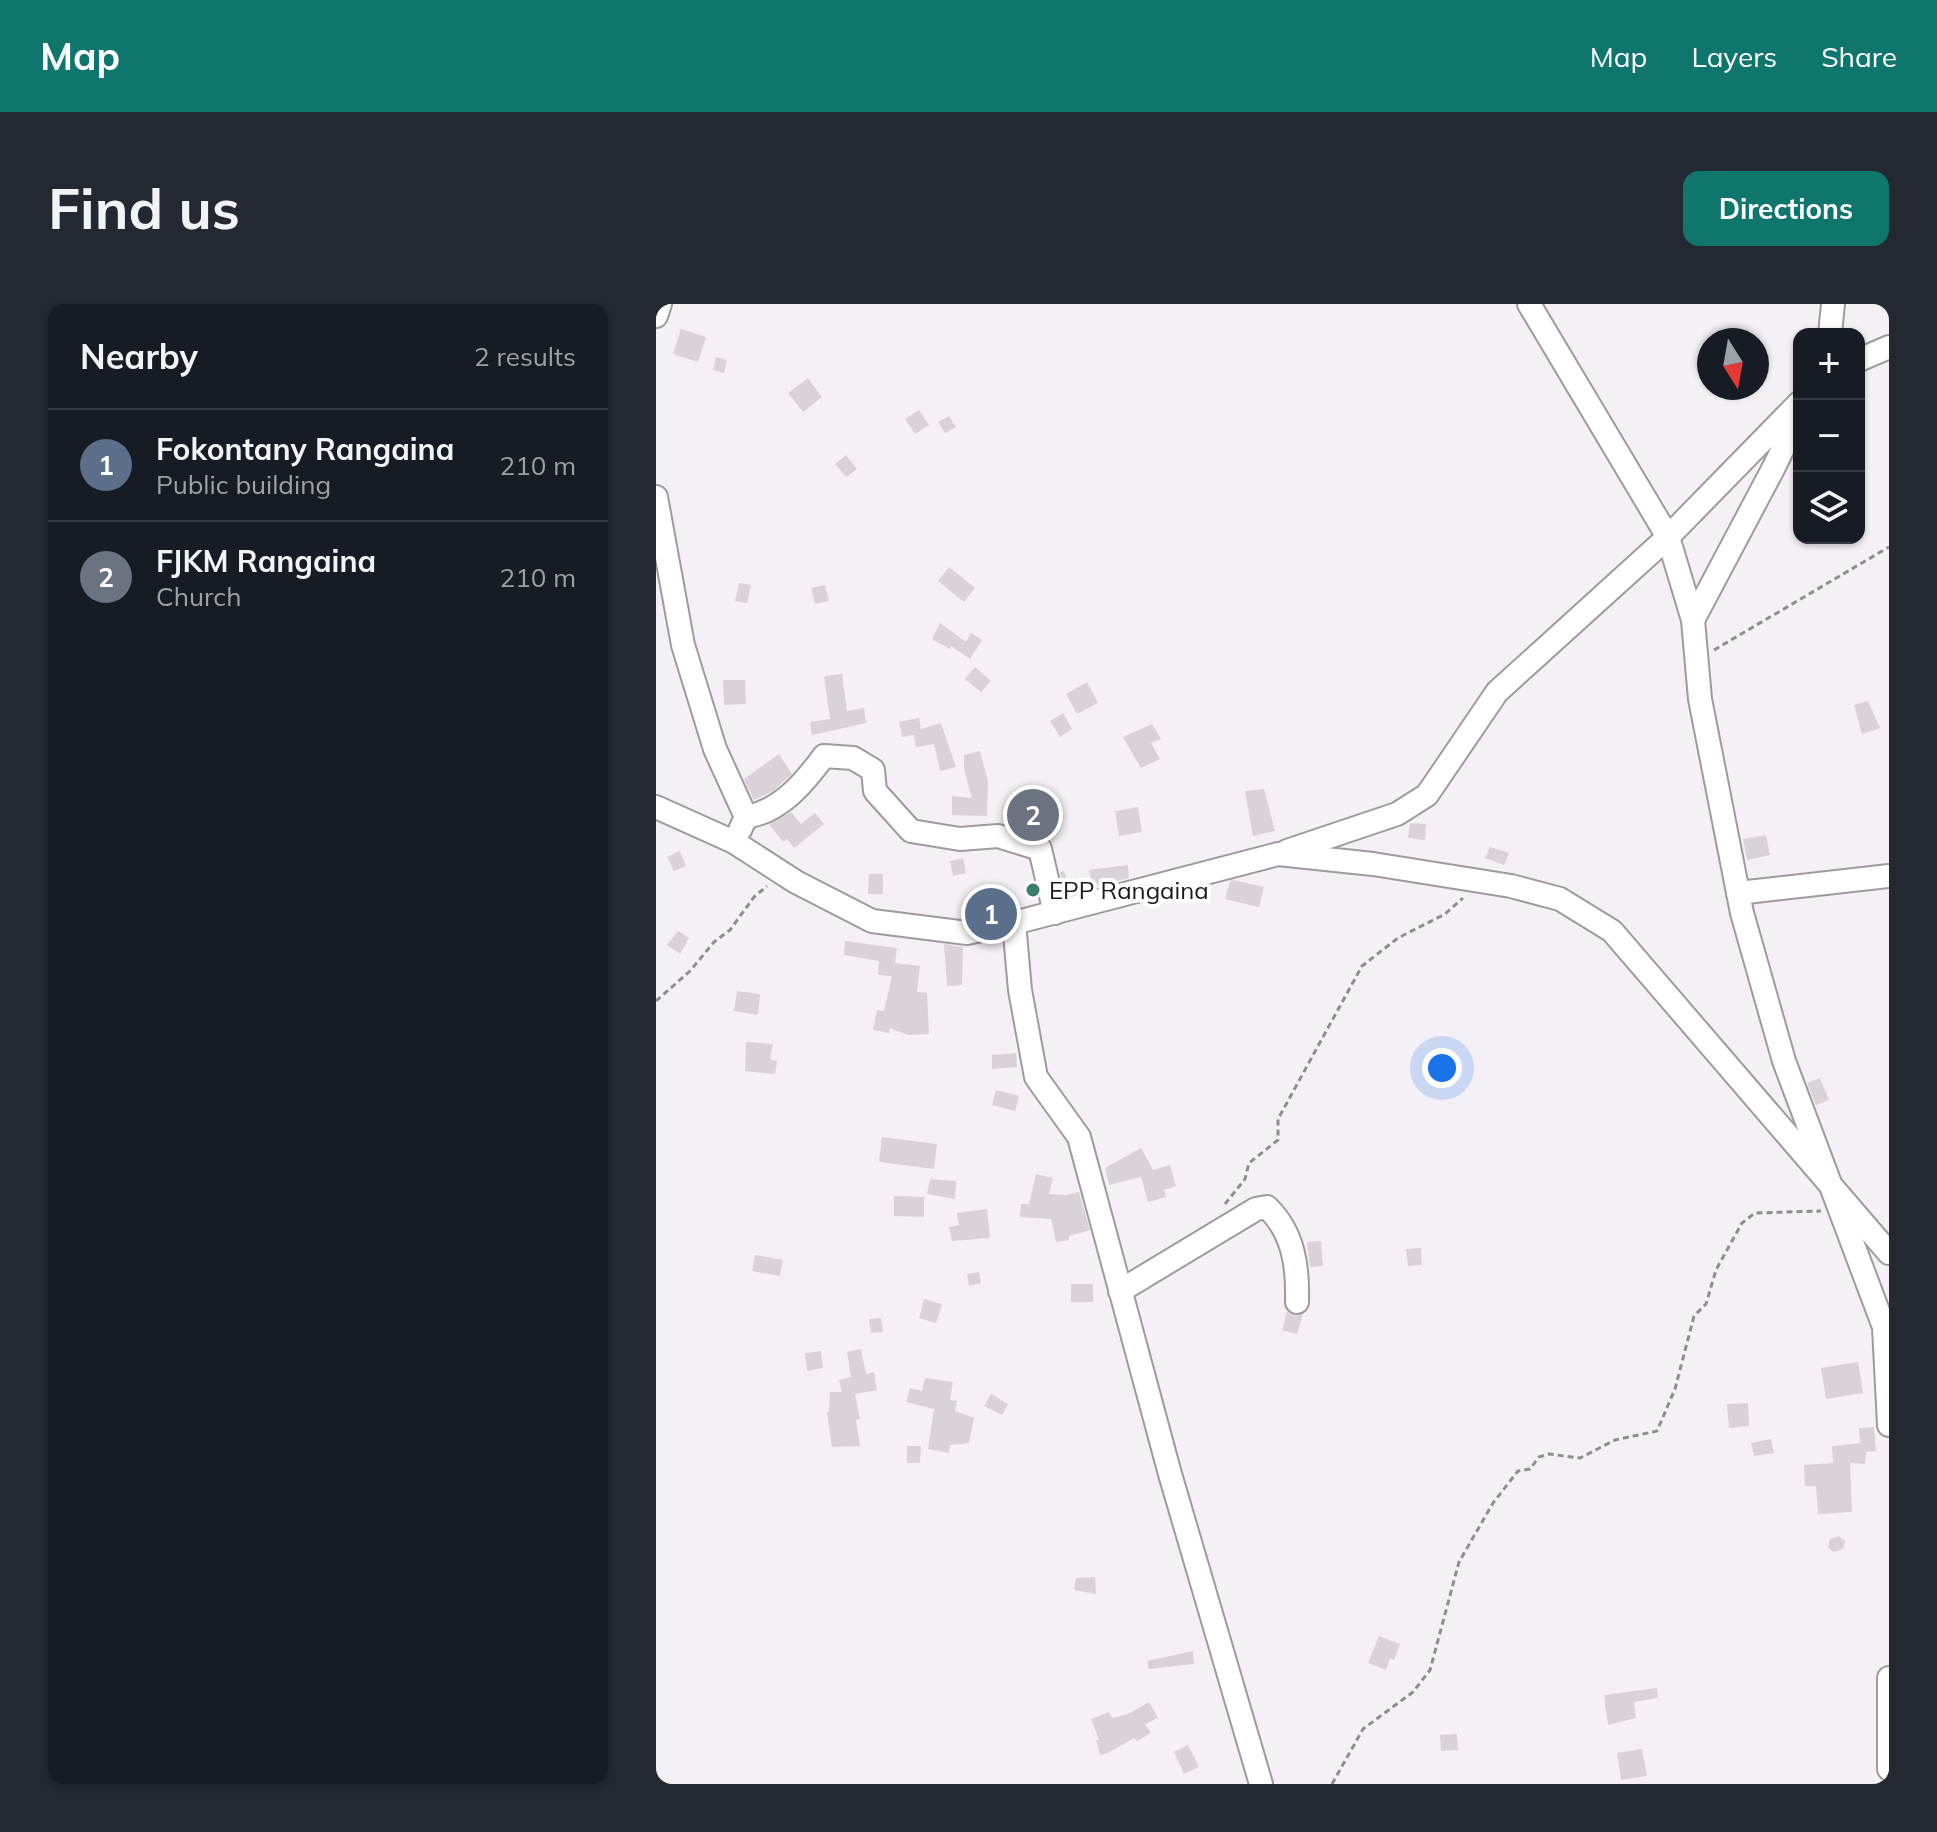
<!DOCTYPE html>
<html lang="en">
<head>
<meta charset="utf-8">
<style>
	:root { --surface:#171b24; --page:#242831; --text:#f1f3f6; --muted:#9ea1a6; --line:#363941; --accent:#0f766e }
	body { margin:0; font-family:Mulish,sans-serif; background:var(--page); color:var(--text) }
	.controls { position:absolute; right:24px; top:24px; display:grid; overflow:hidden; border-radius:16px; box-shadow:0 2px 6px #0004 }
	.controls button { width:72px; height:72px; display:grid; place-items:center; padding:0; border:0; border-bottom:2px solid var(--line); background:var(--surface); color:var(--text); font:40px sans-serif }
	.compass { position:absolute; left:1041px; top:24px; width:72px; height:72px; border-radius:50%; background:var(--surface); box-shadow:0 2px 6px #0004; rotate:169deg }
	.you { position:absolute; left:786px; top:764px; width:28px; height:28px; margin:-20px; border:6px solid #fff; border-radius:50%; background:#1a73e8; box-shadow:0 0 0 12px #1a73e833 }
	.badge { display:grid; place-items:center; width:52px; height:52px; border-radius:50%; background:var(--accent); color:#fff; font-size:26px; font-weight:700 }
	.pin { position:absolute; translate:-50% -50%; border:4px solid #fff; box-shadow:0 2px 8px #0006 }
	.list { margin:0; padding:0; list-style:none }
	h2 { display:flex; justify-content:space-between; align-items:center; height:104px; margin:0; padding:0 32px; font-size:34px }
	h2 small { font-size:26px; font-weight:400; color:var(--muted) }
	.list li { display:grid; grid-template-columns:52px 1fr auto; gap:24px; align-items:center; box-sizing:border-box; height:112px; padding:0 32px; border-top:2px solid var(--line) }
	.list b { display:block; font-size:30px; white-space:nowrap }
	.list p { margin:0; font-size:26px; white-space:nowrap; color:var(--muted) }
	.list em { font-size:26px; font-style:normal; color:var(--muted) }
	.icon { flex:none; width:44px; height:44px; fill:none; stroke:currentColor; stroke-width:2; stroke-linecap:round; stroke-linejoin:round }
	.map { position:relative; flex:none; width:1233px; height:1480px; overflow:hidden; border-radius:16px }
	header { display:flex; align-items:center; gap:48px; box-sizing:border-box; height:112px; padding:0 40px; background:var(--accent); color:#fff }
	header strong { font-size:38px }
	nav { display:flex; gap:44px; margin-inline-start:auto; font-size:28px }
	.intro { display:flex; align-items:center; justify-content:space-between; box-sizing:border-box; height:192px; padding:0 48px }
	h1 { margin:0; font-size:56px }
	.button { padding:20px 36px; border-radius:16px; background:var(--accent); color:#fff; font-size:28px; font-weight:700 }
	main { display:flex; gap:48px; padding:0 48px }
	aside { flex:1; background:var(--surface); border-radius:16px; box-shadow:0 2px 6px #0004 }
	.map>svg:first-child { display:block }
</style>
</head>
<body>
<header>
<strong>Map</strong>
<nav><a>Map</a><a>Layers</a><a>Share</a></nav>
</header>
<div class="intro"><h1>Find us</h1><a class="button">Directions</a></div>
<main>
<aside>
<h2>Nearby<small>2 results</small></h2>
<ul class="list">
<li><span class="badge" style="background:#5c6f8a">1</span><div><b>Fokontany Rangaina</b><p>Public building</p></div><em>210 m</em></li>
<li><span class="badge" style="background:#6b7280">2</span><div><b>FJKM Rangaina</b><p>Church</p></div><em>210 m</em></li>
</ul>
</aside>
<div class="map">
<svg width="1233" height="1480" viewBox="0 0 1233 1480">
	<rect width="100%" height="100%" fill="#f5f0f6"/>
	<g fill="#d9d3d9">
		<path d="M 25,25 L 50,33 L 42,58 L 17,50 Z"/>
		<path d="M 60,53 L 71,56 L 68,69 L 57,66 Z"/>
		<path d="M 152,74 L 166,93 L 147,108 L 132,89 Z"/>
		<path d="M 263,106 L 273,121 L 259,130 L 249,115 Z"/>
		<path d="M 293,112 L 300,123 L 289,129 L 282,118 Z"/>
		<path d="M 190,151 L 201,165 L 190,173 L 179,160 Z"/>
		<path d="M 293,263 L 319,284 L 308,298 L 282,277 Z"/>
		<path d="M 83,279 L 95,281 L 91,299 L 79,297 Z"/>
		<path d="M 169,281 L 173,297 L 159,300 L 155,284 Z"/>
		<path d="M 284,319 L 310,338 L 315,329 L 326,336 L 314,355 L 295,342 L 294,345 L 276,335 Z"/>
		<path d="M 319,363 L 335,377 L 325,388 L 309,375 Z"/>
		<path d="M 186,370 L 191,407 L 208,404 L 210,419 L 156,431 L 154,418 L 174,415 L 168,372 Z"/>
		<path d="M 67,376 L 89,376 L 90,400 L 68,401 Z"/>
		<path d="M 431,378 L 442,399 L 421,410 L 410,390 Z"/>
		<path d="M 1212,397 L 1224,424 L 1206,430 L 1198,401 Z"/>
		<path d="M 407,409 L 416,425 L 404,433 L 394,417 Z"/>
		<path d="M 263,414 L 265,425 L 285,419 L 300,463 L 284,467 L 278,440 L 260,443 L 258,431 L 246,433 L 243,418 Z"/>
		<path d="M 496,420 L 505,435 L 495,439 L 504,455 L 485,464 L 467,433 Z"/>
		<path d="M 324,447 L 332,477 L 331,512 L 296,511 L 296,492 L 316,494 L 308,466 L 308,451 Z"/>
		<path d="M 123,450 L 136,470 L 117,487 L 98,496 L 88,475 Z"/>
		<path d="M 608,485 L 619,527 L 597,532 L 589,487 Z"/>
		<path d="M 363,494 L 389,501 L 381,529 L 355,521 Z"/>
		<path d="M 482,503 L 486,528 L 463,532 L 459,507 Z"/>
		<path d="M 135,508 L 145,520 L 159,509 L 168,520 L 138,544 L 131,535 L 127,538 L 113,520 Z"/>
		<path d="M 754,519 L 770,520 L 769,536 L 752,534 Z"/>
		<path d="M 1110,531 L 1114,551 L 1091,556 L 1087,535 Z"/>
		<path d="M 834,543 L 853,549 L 848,561 L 829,554 Z"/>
		<path d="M 24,547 L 30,562 L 18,567 L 11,553 Z"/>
		<path d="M 307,554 L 310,569 L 297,572 L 294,557 Z"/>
		<path d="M 472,561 L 473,574 L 436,583 L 433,566 Z"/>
		<path d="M 408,567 L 413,583 L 430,576 L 431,585 L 409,591 L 404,568 Z"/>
		<path d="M 213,570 L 227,570 L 227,590 L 212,590 Z"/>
		<path d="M 577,576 L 608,583 L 603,603 L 569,595 L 574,577 Z"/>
		<path d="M 22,627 L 33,634 L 24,650 L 11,641 Z"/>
		<path d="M 189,637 L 241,644 L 239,659 L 264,662 L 261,688 L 271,689 L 273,730 L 252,731 L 234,724 L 233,729 L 217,726 L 221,706 L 228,707 L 236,672 L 222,671 L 223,657 L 188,651 Z"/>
		<path d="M 288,640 L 307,643 L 306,681 L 291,682 Z"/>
		<path d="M 81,687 L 104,690 L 102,711 L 78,707 Z"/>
		<path d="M 90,738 L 117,740 L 114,755 L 121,757 L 119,770 L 89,767 Z"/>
		<path d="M 360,749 L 361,763 L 336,765 L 336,751 Z"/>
		<path d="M 1164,774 L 1173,796 L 1160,801 L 1151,779 Z"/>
		<path d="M 340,786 L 363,792 L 359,807 L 336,801 Z"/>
		<path d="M 226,833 L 281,840 L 278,865 L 223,858 Z"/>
		<path d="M 485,844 L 497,866 L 514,861 L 520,882 L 508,886 L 510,893 L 492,898 L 485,873 L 453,881 L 449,864 Z"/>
		<path d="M 380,870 L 397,874 L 393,890 L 410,891 L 423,888 L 434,926 L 413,932 L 413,936 L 400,938 L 395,915 L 364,913 L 365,900 L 373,900 Z"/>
		<path d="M 274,875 L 300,877 L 299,895 L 271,890 Z"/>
		<path d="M 238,892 L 268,893 L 268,913 L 238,912 Z"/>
		<path d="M 331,905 L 334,934 L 296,937 L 293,923 L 303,921 L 301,909 Z"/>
		<path d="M 665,937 L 667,962 L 654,963 L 651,938 Z"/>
		<path d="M 765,944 L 766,961 L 752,962 L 750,945 Z"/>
		<path d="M 99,951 L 127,956 L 124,972 L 96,967 Z"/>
		<path d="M 323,968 L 325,979 L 313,982 L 311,970 Z"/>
		<rect x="415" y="980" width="22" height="18"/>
		<path d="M 268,995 L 286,1000 L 280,1019 L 263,1014 Z"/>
		<path d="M 631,1008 L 640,1012 L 647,1010 L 641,1030 L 626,1026 Z"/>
		<path d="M 225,1014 L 227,1028 L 215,1029 L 213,1015 Z"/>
		<path d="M 205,1045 L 210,1070 L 218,1068 L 221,1086 L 199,1090 L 204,1115 L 200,1116 L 204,1142 L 176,1143 L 171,1108 L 173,1108 L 174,1088 L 186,1088 L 183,1076 L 195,1073 L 191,1048 Z"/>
		<path d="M 165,1047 L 167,1064 L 151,1067 L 149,1049 Z"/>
		<path d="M 1202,1058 L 1207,1089 L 1170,1095 L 1165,1064 Z"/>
		<path d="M 269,1074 L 297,1078 L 294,1096 L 301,1097 L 299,1107 L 318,1114 L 313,1139 L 294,1141 L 293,1149 L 272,1145 L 278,1105 L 250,1098 L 254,1084 L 266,1087 Z"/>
		<path d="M 335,1090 L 352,1100 L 346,1111 L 328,1102 Z"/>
		<path d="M 1092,1099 L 1093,1122 L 1073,1124 L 1071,1100 Z"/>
		<path d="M 1218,1123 L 1220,1147 L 1210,1148 L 1209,1160 L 1194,1159 L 1196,1208 L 1162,1210 L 1160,1182 L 1149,1182 L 1148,1161 L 1177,1159 L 1176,1142 L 1204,1139 L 1203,1124 Z"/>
		<path d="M 1115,1135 L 1118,1149 L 1098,1152 L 1095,1139 Z"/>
		<path d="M 251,1142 L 265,1142 L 264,1159 L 251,1159 Z"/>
		<path d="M 1183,1232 L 1189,1237 L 1187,1245 L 1178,1248 L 1172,1244 L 1174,1235 Z"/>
		<path d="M 439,1273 L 440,1290 L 418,1286 L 420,1274 Z"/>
		<path d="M 723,1332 L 744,1340 L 738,1356 L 734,1354 L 730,1366 L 712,1359 Z"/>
		<path d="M 537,1347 L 538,1360 L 493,1365 L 491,1357 Z"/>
		<path d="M 1001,1384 L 1002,1394 L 978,1398 L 980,1414 L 952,1421 L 948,1391 Z"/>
		<path d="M 493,1398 L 502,1414 L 489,1420 L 495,1429 L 481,1437 L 478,1434 L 452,1449 L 444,1451 L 440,1436 L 443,1436 L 435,1415 L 453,1408 L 456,1414 L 472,1410 Z"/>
		<path d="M 801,1430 L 802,1446 L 785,1447 L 784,1431 Z"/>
		<path d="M 532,1441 L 543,1463 L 528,1470 L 518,1448 Z"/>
		<path d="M 986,1445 L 991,1472 L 965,1476 L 961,1449 Z"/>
	</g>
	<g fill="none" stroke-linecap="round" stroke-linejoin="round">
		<g stroke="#9f9a9f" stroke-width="26">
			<g id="minor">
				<path d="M 873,0 L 1012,233 L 1037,316 L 1044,395 L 1086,609 L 1128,757 L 1228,1023 L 1233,1121"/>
				<path d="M 0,12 L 4,0"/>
				<path d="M 1174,30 L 1177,0"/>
				<path d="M 1203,56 L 1233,43"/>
				<path d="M 0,193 L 27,341 L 59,445 L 90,513 L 84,526"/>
				<path d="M 1037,316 L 1117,165 L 1136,126 L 1137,106"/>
				<path d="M 0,503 L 78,538 L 140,578 L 216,617 L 311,629 L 358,619 L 622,550 L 717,560 L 855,582 L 904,595 L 956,627 L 1233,949"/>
				<path d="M 90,513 C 125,507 148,479 168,452 L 197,454 L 217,466 L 219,487 L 255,527 L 304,535 L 342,532 L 384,545 L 399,609"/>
				<path d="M 631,547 L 741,510 L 771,491 L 841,388 L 1012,233 L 1143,99"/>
				<path d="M 1082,589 L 1233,572"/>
				<path d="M 358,619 L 364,686 L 380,773 L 423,833 L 514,1170 L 605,1480"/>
				<path d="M 464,987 L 600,905 L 611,903 C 638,929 642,963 641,998"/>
				<path d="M 1233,1374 L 1233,1465"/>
			</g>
		</g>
		<g stroke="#908c91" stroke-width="3" stroke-dasharray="6 4" stroke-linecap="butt">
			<path d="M 1058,346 L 1233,243"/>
			<path d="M 0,697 L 34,667 L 58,638 L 74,626 L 98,593 L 111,582"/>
			<path d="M 569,900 L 589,875 L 593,859 L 622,836 L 622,815 L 706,662 L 742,634 L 789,610 L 807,594"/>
			<path d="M 676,1480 L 707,1425 L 757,1388 L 774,1366 L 803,1258 L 837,1199 L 862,1167 L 874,1165 L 883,1153 L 893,1150 L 924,1154 L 959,1136 L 1001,1127 L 1019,1085 L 1038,1012 L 1050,1000 L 1060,966 L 1086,919 L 1099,909 L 1165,907"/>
		</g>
		<use href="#minor" stroke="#fff" stroke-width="22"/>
	</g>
	<circle fill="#3c7d6d" stroke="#fff" stroke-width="3" cx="377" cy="586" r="8"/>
	<g text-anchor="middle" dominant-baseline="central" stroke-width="8" stroke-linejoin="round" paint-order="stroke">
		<g font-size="24" fill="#1b191b" stroke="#fff" text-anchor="start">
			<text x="393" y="586">EPP Rangaina</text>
		</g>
	</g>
</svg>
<div class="controls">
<button>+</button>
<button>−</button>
<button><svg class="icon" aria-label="layers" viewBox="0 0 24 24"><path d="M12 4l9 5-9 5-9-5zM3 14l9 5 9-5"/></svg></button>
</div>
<svg class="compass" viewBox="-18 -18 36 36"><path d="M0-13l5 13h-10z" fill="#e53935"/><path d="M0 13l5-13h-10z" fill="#9ea1a6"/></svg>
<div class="you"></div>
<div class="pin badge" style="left:335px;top:610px;background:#5c6f8a">1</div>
<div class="pin badge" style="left:377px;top:511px;background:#6b7280">2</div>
</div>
</main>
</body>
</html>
